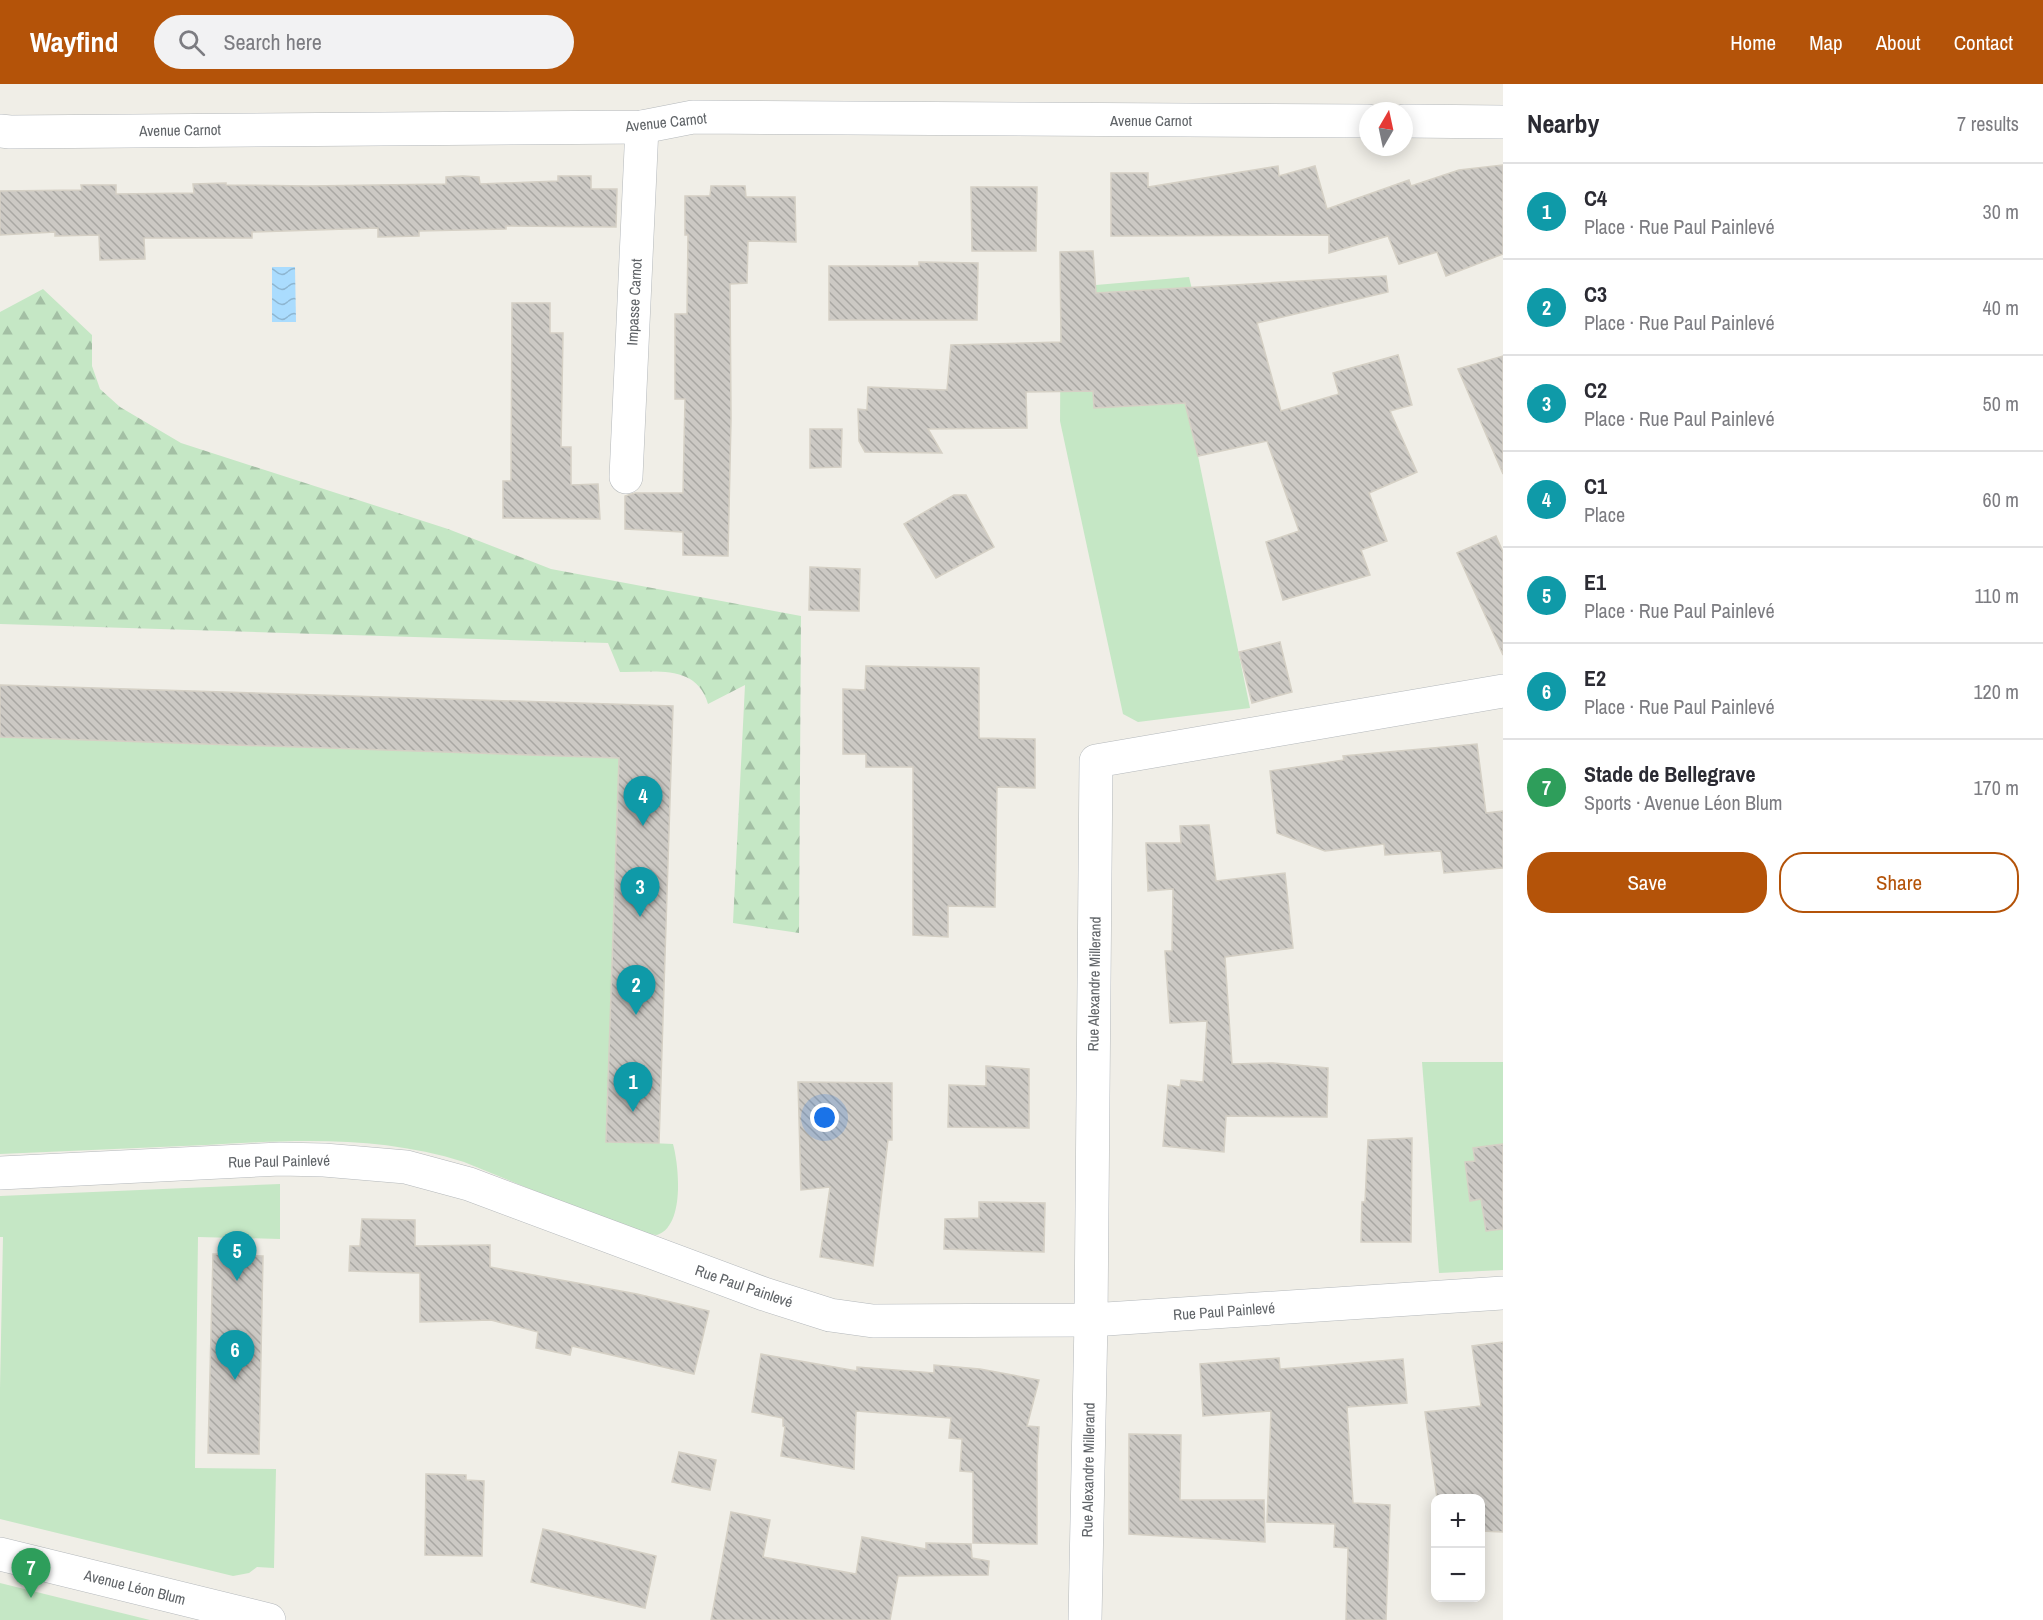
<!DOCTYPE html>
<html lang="en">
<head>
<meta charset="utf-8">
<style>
	:root { --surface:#fff; --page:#f2f2f3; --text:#2b2b33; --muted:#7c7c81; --line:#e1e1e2; --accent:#b45309 }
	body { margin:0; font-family:"Archivo Narrow",sans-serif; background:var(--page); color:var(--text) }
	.controls { position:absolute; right:18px; bottom:18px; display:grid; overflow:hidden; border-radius:12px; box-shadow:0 3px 15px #0003 }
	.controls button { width:54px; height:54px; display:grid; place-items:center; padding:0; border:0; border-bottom:2px solid var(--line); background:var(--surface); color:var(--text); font:30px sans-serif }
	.compass { position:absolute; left:1359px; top:18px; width:54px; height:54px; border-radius:50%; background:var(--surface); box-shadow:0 3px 15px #0003; rotate:9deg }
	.you { position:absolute; left:825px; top:1034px; width:21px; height:21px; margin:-15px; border:4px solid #fff; border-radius:50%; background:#1a73e8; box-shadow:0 0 0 9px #1a73e833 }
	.badge { display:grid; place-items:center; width:39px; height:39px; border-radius:50%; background:var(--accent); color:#fff; font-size:20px; font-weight:700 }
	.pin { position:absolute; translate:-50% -50px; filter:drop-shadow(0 2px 3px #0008) }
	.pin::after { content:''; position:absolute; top:32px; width:21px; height:18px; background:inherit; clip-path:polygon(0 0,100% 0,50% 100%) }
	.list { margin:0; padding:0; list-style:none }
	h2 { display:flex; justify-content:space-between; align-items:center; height:78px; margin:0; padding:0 24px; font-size:26px }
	h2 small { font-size:20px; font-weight:400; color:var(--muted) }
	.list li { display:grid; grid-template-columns:39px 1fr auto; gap:18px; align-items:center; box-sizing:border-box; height:96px; padding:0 24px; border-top:2px solid var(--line) }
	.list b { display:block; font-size:22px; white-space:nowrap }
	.list p { margin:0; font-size:20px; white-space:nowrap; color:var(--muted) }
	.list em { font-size:20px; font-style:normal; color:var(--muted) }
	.actions { display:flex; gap:12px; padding:18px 24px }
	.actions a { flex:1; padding:14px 0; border:2px solid var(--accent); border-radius:24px; text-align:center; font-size:21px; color:var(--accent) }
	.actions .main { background:var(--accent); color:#fff }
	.icon { flex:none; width:33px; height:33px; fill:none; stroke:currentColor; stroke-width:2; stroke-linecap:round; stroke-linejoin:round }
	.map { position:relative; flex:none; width:1503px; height:1536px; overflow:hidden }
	header { display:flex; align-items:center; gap:36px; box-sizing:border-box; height:84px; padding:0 30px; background:var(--accent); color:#fff }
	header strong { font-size:28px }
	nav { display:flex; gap:33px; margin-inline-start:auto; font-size:21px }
	.search { width:420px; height:54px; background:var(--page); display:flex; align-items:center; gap:15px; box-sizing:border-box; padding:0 21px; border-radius:33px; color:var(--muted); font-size:22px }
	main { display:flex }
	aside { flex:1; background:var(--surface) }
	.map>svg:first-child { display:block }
</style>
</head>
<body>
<header>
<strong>Wayfind</strong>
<div class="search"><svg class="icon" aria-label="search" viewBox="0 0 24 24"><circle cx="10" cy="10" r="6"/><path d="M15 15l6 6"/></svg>Search here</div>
<nav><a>Home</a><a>Map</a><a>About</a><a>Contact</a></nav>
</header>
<main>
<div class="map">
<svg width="1503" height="1536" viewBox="0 0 1503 1536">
	<defs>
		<pattern id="forest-firs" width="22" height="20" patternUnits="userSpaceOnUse" patternTransform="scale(1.5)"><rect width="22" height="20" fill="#c5e7c5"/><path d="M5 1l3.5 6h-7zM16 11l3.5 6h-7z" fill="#a3bfa4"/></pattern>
		<pattern id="water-waves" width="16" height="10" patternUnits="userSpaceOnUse" patternTransform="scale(1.5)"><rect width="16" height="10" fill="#aadcfe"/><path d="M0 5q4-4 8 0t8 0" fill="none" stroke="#8eb6d1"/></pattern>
		<pattern id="building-back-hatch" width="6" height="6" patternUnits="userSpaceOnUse" patternTransform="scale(1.5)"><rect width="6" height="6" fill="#ccc9c4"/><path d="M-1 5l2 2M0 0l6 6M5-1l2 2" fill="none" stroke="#a9a7a3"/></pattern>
	</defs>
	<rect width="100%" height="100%" fill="#f0eee7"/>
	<g fill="#c5e7c5">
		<path d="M 1189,193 L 1231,365 L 1198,372 L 1250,624 L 1138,638 L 1123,630 L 1060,337 L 1061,204 Z"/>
		<path d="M 0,653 L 619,674 L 606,1057 L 673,1060 C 679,1082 685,1142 657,1151 L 638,1149 L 464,1078 C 378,1051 294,1056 206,1061 C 137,1064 69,1067 0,1070 Z"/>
		<path d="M 1422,978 L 1503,978 L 1503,1186 L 1439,1189 Z"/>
		<path d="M 280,1100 L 280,1155 L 198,1153 L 195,1384 L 276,1385 L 274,1484 L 257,1483 L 249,1489 L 233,1492 L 0,1435 L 0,1305 L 3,1153 L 0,1153 L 0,1112 Z"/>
		<path d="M 0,1499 L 150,1536 L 0,1536 Z"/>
	</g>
	<path fill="url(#forest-firs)" d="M 43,205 L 92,251 L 92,282 L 100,305 L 120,323 L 181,359 L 448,445 L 551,485 L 801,532 L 799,849 L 733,839 L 745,601 L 708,620 C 696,579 654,589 620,588 L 608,559 L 0,540 L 0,228 Z"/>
	<path fill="url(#water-waves)" d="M 272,183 L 295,183 L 296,238 L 272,238 Z"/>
	<g fill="url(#building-back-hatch)" stroke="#d5d0c5" stroke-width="1.5">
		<path d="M 1503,81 L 1503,170 L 1446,192 L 1437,168 L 1399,180 L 1388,152 L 1329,169 L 1329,151 L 1111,152 L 1111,89 L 1148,89 L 1148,103 L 1278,82 L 1279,92 L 1315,82 L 1327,125 L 1409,96 L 1411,102 L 1459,86 Z"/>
		<path d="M 463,92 L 479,93 L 480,100 L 558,97 L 558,92 L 591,92 L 591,105 L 617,105 L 616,143 L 506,142 L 506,145 L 419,147 L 419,152 L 378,153 L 378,144 L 252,148 L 252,154 L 144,154 L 145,175 L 100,176 L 99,151 L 55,152 L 55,148 L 0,151 L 0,107 L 82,106 L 81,101 L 116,101 L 116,110 L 194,109 L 193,100 L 226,99 L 226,101 L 309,102 L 446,100 L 446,93 Z"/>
		<path d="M 711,102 L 745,102 L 746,113 L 795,113 L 796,158 L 748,157 L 747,199 L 730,200 L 731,335 L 728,472 L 683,471 L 683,448 L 625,445 L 625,412 L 635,409 L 683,409 L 685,315 L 675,315 L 675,230 L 687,230 L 688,151 L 685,151 L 685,112 L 710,112 Z"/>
		<path d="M 971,103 L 1037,103 L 1036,167 L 972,167 Z"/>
		<path d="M 1093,167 L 1096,209 L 1386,192 L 1388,208 L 1257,239 L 1281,327 L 1339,310 L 1333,289 L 1398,271 L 1412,321 L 1390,327 L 1417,388 L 1369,409 L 1387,457 L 1361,466 L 1370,491 L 1283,516 L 1266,458 L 1299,447 L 1267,357 L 1198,372 L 1185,319 L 1094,324 L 1093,307 L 1026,308 L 1027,344 L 928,345 L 942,369 L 865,368 L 859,357 L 858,325 L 867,326 L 868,303 L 947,306 L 951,261 L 1061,258 L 1060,168 Z"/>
		<path d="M 919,178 L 978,179 L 977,236 L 829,236 L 829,182 L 919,182 Z"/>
		<path d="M 512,219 L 550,219 L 550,249 L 563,249 L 561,363 L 571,363 L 571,401 L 598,400 L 600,435 L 503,434 L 503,397 L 511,397 Z"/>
		<path d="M 1503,272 L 1503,390 L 1458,285 Z"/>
		<path d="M 810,345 L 842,345 L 841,383 L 810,384 Z"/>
		<path d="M 954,411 L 966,411 L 994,463 L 936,494 L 904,440 Z"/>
		<path d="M 1496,452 L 1503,468 L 1503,571 L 1457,469 Z"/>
		<path d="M 810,483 L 860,485 L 859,527 L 809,526 Z"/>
		<path d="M 1280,558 L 1292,608 L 1252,619 L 1239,568 Z"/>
		<path d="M 866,582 L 979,584 L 979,654 L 1035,655 L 1035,704 L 997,703 L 995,823 L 948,822 L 948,853 L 913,851 L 913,683 L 866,683 L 866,670 L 843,670 L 843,605 L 865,606 Z"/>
		<path d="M 0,601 L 673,622 L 659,1059 L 606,1058 L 619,674 L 0,653 Z"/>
		<path d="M 1477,660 L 1486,729 L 1503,727 L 1503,784 L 1444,789 L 1441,767 L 1385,771 L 1384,760 L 1325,767 L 1277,749 L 1270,687 L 1344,676 L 1343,672 Z"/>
		<path d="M 1209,741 L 1216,797 L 1285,789 L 1293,864 L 1225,873 L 1232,980 L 1273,979 L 1328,984 L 1327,1033 L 1226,1032 L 1224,1068 L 1163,1062 L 1168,1001 L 1180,1003 L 1181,996 L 1203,998 L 1207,937 L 1170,939 L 1165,867 L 1172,867 L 1173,805 L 1148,807 L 1146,759 L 1181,759 L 1180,742 Z"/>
		<path d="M 986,982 L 1029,985 L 1029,1044 L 948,1043 L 949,1001 L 986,1002 Z"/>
		<path d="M 798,998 L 892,999 L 892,1056 L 888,1056 L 873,1182 L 820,1173 L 830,1103 L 801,1106 Z"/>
		<path d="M 1412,1054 L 1411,1158 L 1361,1158 L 1362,1118 L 1365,1118 L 1368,1056 Z"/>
		<path d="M 1503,1060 L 1503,1145 L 1486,1147 L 1481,1115 L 1470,1117 L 1465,1078 L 1475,1077 L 1473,1064 Z"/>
		<path d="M 979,1118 L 1045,1119 L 1044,1168 L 944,1165 L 945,1135 L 979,1134 Z"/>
		<path d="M 362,1135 L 415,1136 L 415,1162 L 490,1161 L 490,1183 L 637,1210 L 709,1227 L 694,1290 L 572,1262 L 570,1271 L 536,1264 L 538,1248 L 491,1236 L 420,1238 L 420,1189 L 349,1187 L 350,1162 L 360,1162 Z"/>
		<path d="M 213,1170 L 263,1172 L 259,1370 L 208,1369 Z"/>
		<path d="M 1503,1258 L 1503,1448 L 1480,1447 L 1480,1414 L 1437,1414 L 1425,1328 L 1481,1322 L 1472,1262 Z"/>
		<path d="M 761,1270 L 857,1287 L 857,1283 L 934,1289 L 934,1281 L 980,1285 L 1039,1296 L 1027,1342 L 1039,1343 L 1037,1377 L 1037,1460 L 973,1459 L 973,1388 L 960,1387 L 962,1355 L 949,1354 L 951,1334 L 856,1327 L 854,1385 L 781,1372 L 785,1343 L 783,1342 L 783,1334 L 752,1328 Z"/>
		<path d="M 1279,1274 L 1280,1285 L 1403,1275 L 1407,1319 L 1347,1323 L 1353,1419 L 1390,1421 L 1386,1536 L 1346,1536 L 1348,1464 L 1334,1463 L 1335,1440 L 1267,1438 L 1271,1327 L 1203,1332 L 1200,1280 Z"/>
		<path d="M 1129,1350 L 1181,1351 L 1180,1416 L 1264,1416 L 1265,1458 L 1129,1450 Z"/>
		<path d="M 679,1368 L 716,1376 L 710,1406 L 672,1398 Z"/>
		<path d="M 426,1390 L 466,1391 L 466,1396 L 484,1397 L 482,1472 L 425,1471 Z"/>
		<path d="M 731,1428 L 770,1436 L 763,1473 L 856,1490 L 862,1453 L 926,1465 L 926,1459 L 971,1460 L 972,1474 L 989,1477 L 988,1491 L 898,1492 L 890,1536 L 711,1536 Z"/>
		<path d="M 543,1445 L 656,1472 L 645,1524 L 531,1498 Z"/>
	</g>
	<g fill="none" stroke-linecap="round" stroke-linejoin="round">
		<g stroke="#b4b8bb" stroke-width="34">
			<g id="minor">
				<path d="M 1404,37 L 1503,38"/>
				<path d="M 0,47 L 10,48 L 642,43 L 693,33 L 1368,37"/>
				<path d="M 626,393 L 642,43"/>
				<path d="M 0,1089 L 280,1075 L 324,1076 L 406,1083 L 469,1100 L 764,1210 L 830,1231 L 873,1237 L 1091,1236 L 1503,1209"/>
				<path d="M 0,1470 L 269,1536"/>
				<path d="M 1085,1536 L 1091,1236 L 1096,677 L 1503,607"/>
			</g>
		</g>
		<use href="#minor" stroke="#fff" stroke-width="33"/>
	</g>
	<g text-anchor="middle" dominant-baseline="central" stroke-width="4.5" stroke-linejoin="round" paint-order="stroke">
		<g font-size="15" fill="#5f6367" stroke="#fff">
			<text x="1151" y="36">Avenue Carnot</text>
			<text transform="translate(666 38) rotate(-6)">Avenue Carnot</text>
			<text transform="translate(180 46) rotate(-1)">Avenue Carnot</text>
			<text transform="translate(634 218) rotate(-87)">Impasse Carnot</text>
			<text transform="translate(1094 900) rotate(-89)">Rue Alexandre Millerand</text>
			<text transform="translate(279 1077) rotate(-1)">Rue Paul Painlevé</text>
			<text transform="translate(744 1202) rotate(19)">Rue Paul Painlevé</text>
			<text transform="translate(1224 1227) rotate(-4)">Rue Paul Painlevé</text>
			<text transform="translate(1088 1386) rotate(-89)">Rue Alexandre Millerand</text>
			<text transform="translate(135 1503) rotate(14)">Avenue Léon Blum</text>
		</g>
	</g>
</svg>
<div class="controls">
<button>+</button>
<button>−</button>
</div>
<svg class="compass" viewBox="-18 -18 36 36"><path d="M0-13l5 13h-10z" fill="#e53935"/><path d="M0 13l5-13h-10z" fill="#7c7c81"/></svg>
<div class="you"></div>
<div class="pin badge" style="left:633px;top:1028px;background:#0f9aa8">1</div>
<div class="pin badge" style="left:636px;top:931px;background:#0f9aa8">2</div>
<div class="pin badge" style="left:640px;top:833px;background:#0f9aa8">3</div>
<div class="pin badge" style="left:643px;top:742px;background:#0f9aa8">4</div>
<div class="pin badge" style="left:237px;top:1197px;background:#0f9aa8">5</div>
<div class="pin badge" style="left:235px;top:1296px;background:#0f9aa8">6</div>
<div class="pin badge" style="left:31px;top:1514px;background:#2e9e5b">7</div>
</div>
<aside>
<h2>Nearby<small>7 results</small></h2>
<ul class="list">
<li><span class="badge" style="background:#0f9aa8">1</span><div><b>C4</b><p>Place · Rue Paul Painlevé</p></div><em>30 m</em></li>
<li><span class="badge" style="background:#0f9aa8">2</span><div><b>C3</b><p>Place · Rue Paul Painlevé</p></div><em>40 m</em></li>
<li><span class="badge" style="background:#0f9aa8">3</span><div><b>C2</b><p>Place · Rue Paul Painlevé</p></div><em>50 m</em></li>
<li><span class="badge" style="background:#0f9aa8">4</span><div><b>C1</b><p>Place</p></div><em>60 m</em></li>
<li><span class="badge" style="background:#0f9aa8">5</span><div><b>E1</b><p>Place · Rue Paul Painlevé</p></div><em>110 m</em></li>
<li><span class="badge" style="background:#0f9aa8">6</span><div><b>E2</b><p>Place · Rue Paul Painlevé</p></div><em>120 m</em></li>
<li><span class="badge" style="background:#2e9e5b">7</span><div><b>Stade de Bellegrave</b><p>Sports · Avenue Léon Blum</p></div><em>170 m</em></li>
</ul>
<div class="actions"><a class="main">Save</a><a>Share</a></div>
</aside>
</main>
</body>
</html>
